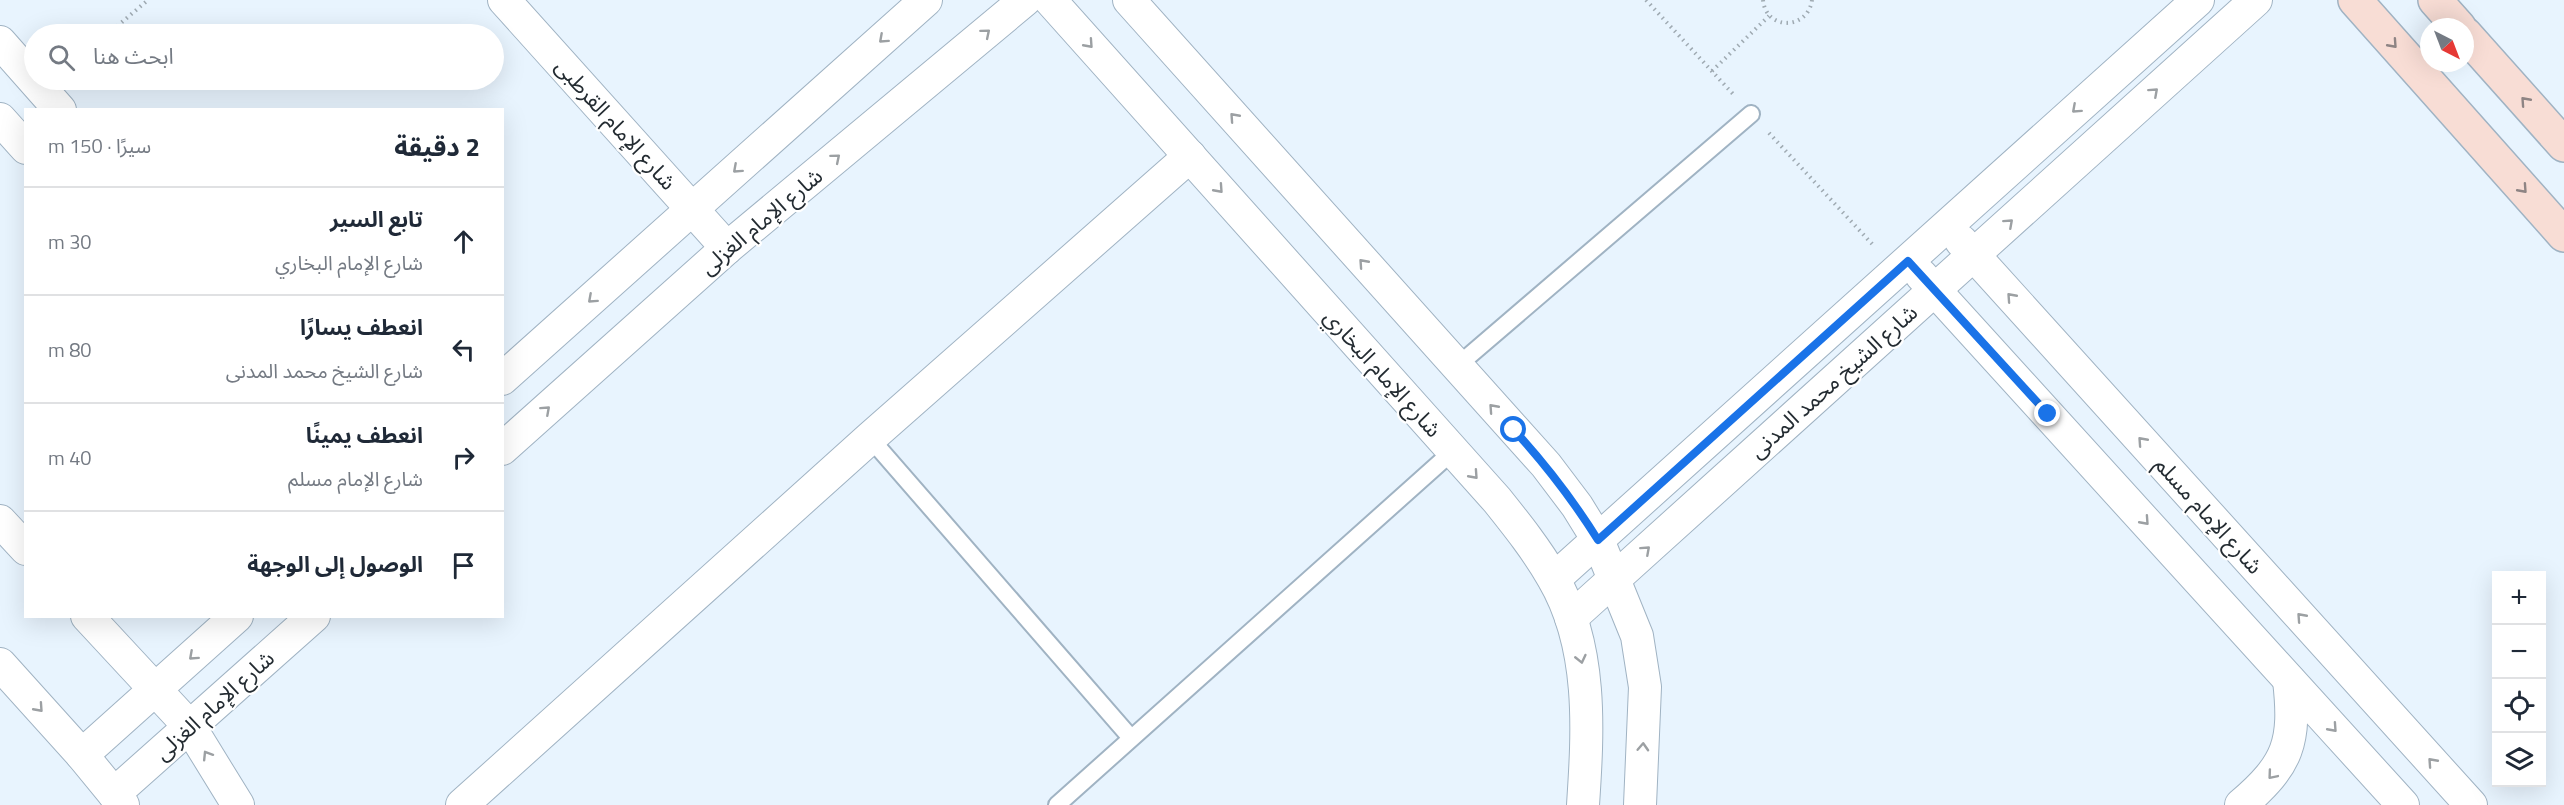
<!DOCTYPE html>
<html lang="ar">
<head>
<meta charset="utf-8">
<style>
	:root { --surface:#fff; --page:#f6f6f7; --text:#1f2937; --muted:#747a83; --line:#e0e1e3 }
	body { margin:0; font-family:"Titillium Web","Noto Sans Arabic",sans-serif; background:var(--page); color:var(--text); direction:rtl }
	.controls { position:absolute; right:18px; bottom:18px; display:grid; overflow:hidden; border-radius:0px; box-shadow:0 6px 24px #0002 }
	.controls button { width:54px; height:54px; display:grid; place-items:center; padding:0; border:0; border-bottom:2px solid var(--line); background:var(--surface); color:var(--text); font:30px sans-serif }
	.compass { position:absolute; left:2420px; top:18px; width:54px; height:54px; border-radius:50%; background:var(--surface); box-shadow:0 6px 24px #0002; rotate:138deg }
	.stop { position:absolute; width:18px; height:18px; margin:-14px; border:4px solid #1a73e8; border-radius:50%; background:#fff }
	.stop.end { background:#1a73e8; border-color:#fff; box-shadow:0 2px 6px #0008 }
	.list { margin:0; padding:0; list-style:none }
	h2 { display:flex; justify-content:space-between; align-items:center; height:78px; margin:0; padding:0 24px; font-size:26px }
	h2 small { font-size:20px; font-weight:400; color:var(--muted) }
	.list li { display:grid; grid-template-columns:39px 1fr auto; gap:18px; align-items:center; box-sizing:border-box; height:108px; padding:0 24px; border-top:2px solid var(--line) }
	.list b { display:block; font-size:22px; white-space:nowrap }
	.list p { margin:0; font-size:20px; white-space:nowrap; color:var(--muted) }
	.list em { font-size:20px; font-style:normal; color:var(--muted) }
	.icon { flex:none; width:33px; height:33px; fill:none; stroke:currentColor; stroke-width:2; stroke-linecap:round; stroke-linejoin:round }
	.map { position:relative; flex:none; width:2564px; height:805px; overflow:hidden; direction:ltr }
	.search { position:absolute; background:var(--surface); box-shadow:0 6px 24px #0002; left:24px; top:24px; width:480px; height:66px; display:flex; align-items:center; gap:15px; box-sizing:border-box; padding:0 21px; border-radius:33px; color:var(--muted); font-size:22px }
	.panel { position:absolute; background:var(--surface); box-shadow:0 6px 24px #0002; left:24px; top:108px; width:480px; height:510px; border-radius:0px; direction:rtl }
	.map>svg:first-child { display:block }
</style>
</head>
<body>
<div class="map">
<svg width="2564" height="805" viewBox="0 0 2564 805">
	<rect width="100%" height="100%" fill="#e8f4fe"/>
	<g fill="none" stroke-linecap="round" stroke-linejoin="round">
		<g stroke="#a0b3c3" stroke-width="20">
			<g id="lane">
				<path d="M 1456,367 L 1751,114"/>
				<path d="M 870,438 L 1131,738"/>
				<path d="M 1057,805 L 1453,451"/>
			</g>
		</g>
		<g stroke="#a0b3c3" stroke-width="34">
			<g id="street">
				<path d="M 504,0 L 727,248"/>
				<path d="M 1050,0 L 1497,500 C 1517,525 1537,550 1553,578 C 1593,646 1588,730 1583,805"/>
				<path d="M 1129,0 L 1546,465 L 1577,506 L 1598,540 L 1637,636 L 1645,687 L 1640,805"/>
				<path d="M 0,42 L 60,110"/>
				<path d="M 0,119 L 26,148"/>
				<path d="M 1961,241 L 2471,805"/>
				<path d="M 1921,275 L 2403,805"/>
				<path d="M 502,379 L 926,0"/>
				<path d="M 502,449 L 727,248 L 1025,0"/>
				<path d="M 0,521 L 26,549"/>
				<path d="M 1554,579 L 2198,0"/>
				<path d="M 87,616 L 190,727 L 238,805"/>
				<path d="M 1571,618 L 2256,0"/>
				<path d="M 0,664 L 82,755 L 123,805"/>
				<path d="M 82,755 L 237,616"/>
				<path d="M 114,794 L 314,616"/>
				<path d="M 462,805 L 870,438 L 1190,156"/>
				<path d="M 2241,805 C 2289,764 2296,742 2289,680"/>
			</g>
		</g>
		<g stroke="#a0b3c3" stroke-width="36">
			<g id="secondary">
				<path d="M 2355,0 L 2564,235"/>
				<path d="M 2435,0 L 2459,27"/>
				<path d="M 2465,34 L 2564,145"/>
			</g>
		</g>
		<g stroke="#9faab2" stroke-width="4" stroke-dasharray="1.5 4.5" stroke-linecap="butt">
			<path d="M 1646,0 L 1733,94"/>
			<path d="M 1763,0 C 1766,31 1808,30 1812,0"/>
			<path d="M 108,34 L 148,0"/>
			<path d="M 1712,71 L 1769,16"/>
			<path d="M 1769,133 L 1874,246"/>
		</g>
		<use href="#lane" stroke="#fff" stroke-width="16"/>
		<use href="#street" stroke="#fff" stroke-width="32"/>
		<use href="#secondary" stroke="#f8ddd5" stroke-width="33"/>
	</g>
	<defs><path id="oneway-chevron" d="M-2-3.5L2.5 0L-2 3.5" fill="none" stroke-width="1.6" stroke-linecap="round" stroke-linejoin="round" transform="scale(1.5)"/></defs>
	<g stroke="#9ca0a3">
		<use href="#oneway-chevron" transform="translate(986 33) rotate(-40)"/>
		<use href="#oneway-chevron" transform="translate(883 39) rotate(138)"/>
		<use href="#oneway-chevron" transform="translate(1089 44) rotate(48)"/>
		<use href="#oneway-chevron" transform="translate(2154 92) rotate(-42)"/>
		<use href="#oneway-chevron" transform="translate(2076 109) rotate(138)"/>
		<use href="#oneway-chevron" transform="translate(1234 117) rotate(-132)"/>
		<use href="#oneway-chevron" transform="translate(836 158) rotate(-40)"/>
		<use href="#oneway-chevron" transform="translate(737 169) rotate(138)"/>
		<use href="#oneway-chevron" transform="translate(1219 189) rotate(48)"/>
		<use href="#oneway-chevron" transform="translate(2009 223) rotate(-42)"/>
		<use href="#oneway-chevron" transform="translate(1363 263) rotate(-132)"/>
		<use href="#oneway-chevron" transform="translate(2011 297) rotate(-132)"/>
		<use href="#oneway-chevron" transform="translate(592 299) rotate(138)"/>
		<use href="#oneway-chevron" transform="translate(1493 408) rotate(-132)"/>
		<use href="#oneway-chevron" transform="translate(546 410) rotate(-42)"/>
		<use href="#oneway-chevron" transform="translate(2142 441) rotate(-132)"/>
		<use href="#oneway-chevron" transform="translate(1474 475) rotate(48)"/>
		<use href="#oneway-chevron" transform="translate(2145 521) rotate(48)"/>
		<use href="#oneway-chevron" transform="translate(1646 550) rotate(-42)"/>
		<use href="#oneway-chevron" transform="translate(2301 617) rotate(-132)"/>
		<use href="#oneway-chevron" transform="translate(193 656) rotate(138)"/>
		<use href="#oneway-chevron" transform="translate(1581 659) rotate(77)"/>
		<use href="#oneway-chevron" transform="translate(39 708) rotate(48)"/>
		<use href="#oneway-chevron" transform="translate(2333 728) rotate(48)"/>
		<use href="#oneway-chevron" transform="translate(1643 747) rotate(-87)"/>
		<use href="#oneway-chevron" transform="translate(207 755) rotate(-122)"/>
		<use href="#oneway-chevron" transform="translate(2432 762) rotate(-132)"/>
		<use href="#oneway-chevron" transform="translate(2272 775) rotate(130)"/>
	</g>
	<g stroke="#8e8484">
		<use href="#oneway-chevron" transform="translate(2393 44) rotate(48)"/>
		<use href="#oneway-chevron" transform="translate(2525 101) rotate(-132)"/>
		<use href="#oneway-chevron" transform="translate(2523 189) rotate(48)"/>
	</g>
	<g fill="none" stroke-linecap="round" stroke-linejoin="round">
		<path stroke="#1a73e8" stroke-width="8" d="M 1514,430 C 1546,465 1573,500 1598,540 L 1908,261 L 2048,414"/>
	</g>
	<g text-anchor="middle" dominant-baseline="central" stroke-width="4.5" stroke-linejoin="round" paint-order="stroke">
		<g font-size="22" fill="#242c32" stroke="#fff">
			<text transform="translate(616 124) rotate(48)">شارع الإمام القرطبى</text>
			<text transform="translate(761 221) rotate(-40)">شارع الإمام الغزلى</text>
			<text transform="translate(1383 373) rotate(48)">شارع الإمام البخاري</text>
			<text transform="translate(1833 381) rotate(-42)">شارع الشيخ محمد المدنى</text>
			<text transform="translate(2209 515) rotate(48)">شارع الإمام مسلم</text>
			<text transform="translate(214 705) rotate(-42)">شارع الإمام الغزلى</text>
		</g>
	</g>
</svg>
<div class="controls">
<button>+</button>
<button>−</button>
<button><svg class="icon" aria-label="locate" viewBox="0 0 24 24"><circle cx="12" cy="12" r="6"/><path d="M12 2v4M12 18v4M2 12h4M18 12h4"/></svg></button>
<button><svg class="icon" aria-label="layers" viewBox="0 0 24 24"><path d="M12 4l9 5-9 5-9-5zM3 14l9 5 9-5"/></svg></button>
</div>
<svg class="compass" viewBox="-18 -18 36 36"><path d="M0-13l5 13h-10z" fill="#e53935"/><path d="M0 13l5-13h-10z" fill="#747a83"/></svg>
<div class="stop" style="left:1514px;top:430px"></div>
<div class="stop end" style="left:2048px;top:414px"></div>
<div class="search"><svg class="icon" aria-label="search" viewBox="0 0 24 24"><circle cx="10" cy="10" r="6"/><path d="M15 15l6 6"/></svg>ابحث هنا</div>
<section class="panel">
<h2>2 دقيقة<small>سيرًا · 150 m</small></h2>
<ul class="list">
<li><svg class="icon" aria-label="ahead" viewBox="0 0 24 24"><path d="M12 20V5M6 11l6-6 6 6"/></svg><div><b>تابع السير</b><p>شارع الإمام البخاري</p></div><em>30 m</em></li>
<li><svg class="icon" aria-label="left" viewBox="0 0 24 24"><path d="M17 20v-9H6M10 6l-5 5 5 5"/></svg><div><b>انعطف يسارًا</b><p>شارع الشيخ محمد المدنى</p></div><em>80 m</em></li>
<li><svg class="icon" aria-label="right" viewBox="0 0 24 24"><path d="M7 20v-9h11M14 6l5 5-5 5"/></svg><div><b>انعطف يمينًا</b><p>شارع الإمام مسلم</p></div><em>40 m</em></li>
<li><svg class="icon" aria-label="arrive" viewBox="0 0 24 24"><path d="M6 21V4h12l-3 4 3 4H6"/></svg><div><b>الوصول إلى الوجهة</b></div></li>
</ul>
</section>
</div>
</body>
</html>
